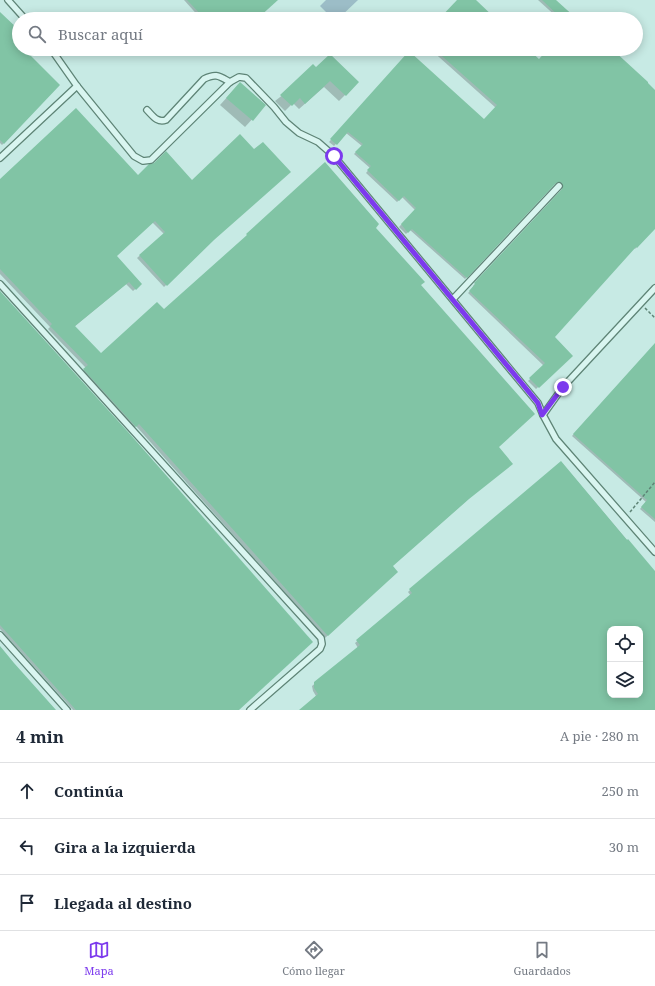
<!DOCTYPE html>
<html lang="es">
<head>
<meta charset="utf-8">
<style>
	:root { --surface:#fff; --page:#f2f2f3; --text:#1f2937; --muted:#747a83; --line:#e0e1e3; --accent:#7c3aed }
	body { margin:0; font-family:"Noto Serif",serif; background:var(--page); color:var(--text) }
	.controls { position:absolute; right:12px; bottom:12px; display:grid; overflow:hidden; border-radius:8px; box-shadow:0 2px 10px #0003 }
	.controls button { width:36px; height:36px; display:grid; place-items:center; padding:0; border:0; border-bottom:1px solid var(--line); background:var(--surface); color:var(--text); font:20px sans-serif }
	.stop { position:absolute; width:12px; height:12px; margin:-9px; border:3px solid #7c3aed; border-radius:50%; background:#fff }
	.stop.end { background:#7c3aed; border-color:#fff; box-shadow:0 1px 4px #0008 }
	.list { margin:0; padding:0; list-style:none }
	h2 { display:flex; justify-content:space-between; align-items:center; height:52px; margin:0; padding:0 16px; font-size:17px }
	h2 small { font-size:13px; font-weight:400; color:var(--muted) }
	.list li { display:grid; grid-template-columns:26px 1fr auto; gap:12px; align-items:center; box-sizing:border-box; height:56px; padding:0 16px; border-top:1px solid var(--line) }
	.list b { display:block; font-size:15px; white-space:nowrap }
	.list em { font-size:13px; font-style:normal; color:var(--muted) }
	.icon { flex:none; width:22px; height:22px; fill:none; stroke:currentColor; stroke-width:2; stroke-linecap:round; stroke-linejoin:round }
	.map { position:relative; flex:none; width:655px; height:710px; overflow:hidden }
	.search { position:absolute; background:var(--surface); box-shadow:0 2px 10px #0003; left:12px; right:12px; top:12px; height:44px; display:flex; align-items:center; gap:10px; box-sizing:border-box; padding:0 14px; border-radius:22px; color:var(--muted); font-size:15px }
	.sheet { height:220px; background:var(--surface) }
	nav { display:flex; justify-content:space-around; align-items:center; box-sizing:border-box; height:56px; border-top:1px solid var(--line); background:var(--surface); font-size:11px; color:var(--muted) }
	nav a { display:grid; justify-items:center; gap:2px }
	nav .on { color:var(--accent) }
	.map>svg:first-child { display:block }
</style>
</head>
<body>
<div class="map">
<svg width="655" height="710" viewBox="0 0 655 710">
	<rect width="100%" height="100%" fill="#c7eae4"/>
	<path fill="#9cbdc7" d="M 326,0 L 358,0 L 338,19 L 333,19 L 320,6 Z"/>
	<g fill="#0003" fill-rule="evenodd">
		<path d="M 184,0 L 276,0 L 256,19 L 201,19 Z"/>
		<path d="M 538,0 L 555,0 L 575,19 L 559,19 Z"/>
		<path d="M 0,13 L 19,31 L 19,49 L 26,49 L 24,51 L 59,85 L 2,145 L 0,143 Z"/>
		<path d="M 430,49 L 527,49 L 539,61 L 550,49 L 609,49 L 655,91 L 655,227 L 635,249 L 634,248 L 554,337 L 571,356 L 536,389 L 528,381 L 544,366 L 468,293 L 474,287 L 473,286 L 560,192 L 562,189 L 561,185 L 557,183 L 553,185 L 465,279 L 410,230 L 406,234 L 399,227 L 415,210 L 402,197 L 397,202 L 366,173 L 370,168 L 354,154 L 362,146 L 346,133 L 334,146 L 329,142 L 409,53 L 484,121 L 496,108 Z"/>
		<path d="M 316,69 L 358,82 L 339,101 L 324,87 L 299,109 L 293,103 L 285,111 L 275,101 Z"/>
		<path d="M 240,83 L 265,105 L 245,127 L 220,105 Z"/>
		<path d="M 138,177 L 210,242 L 164,287 L 137,258 L 164,234 L 152,222 L 116,256 L 141,284 L 133,291 L 126,284 L 74,327 L 101,355 L 164,311 L 246,238 L 247,235 L 374,228 L 420,285 L 498,447 L 466,501 L 392,566 L 397,572 L 325,638 L 136,426 L 133,429 L 82,372 L 86,368 L 48,329 L 50,327 L 0,274 L 0,180 Z"/>
		<path d="M 0,291 L 238,710 L 73,710 L 0,629 Z"/>
		<path d="M 655,344 L 655,522 L 640,509 L 646,502 L 572,436 Z"/>
		<path d="M 561,462 L 655,573 L 655,710 L 301,710 L 316,696 L 313,691 L 312,686 L 358,648 L 355,643 L 411,596 L 408,592 L 410,590 ZM 610,629 L 640,629 L 640,695 L 610,695 Z"/>
	</g>
	<g fill="#81c4a5" fill-rule="evenodd">
		<path d="M 187,0 L 278,0 L 257,19 L 205,19 Z"/>
		<path d="M 457,0 L 476,0 L 496,19 L 439,19 Z"/>
		<path d="M 542,0 L 556,0 L 577,19 L 562,19 Z"/>
		<path d="M 0,12 L 19,30 L 19,49 L 24,49 L 60,85 L 4,144 L 0,140 Z"/>
		<path d="M 434,49 L 528,49 L 539,59 L 548,49 L 612,49 L 648,82 L 648,83 L 655,90 L 655,229 L 637,248 L 636,247 L 555,337 L 573,356 L 539,388 L 529,378 L 545,363 L 469,291 L 475,284 L 474,283 L 562,189 L 563,187 L 562,183 L 560,182 L 556,183 L 467,278 L 412,229 L 408,233 L 401,224 L 416,208 L 404,196 L 399,201 L 367,170 L 371,166 L 355,152 L 363,144 L 348,132 L 337,145 L 330,139 L 409,51 L 484,119 L 497,105 Z"/>
		<path d="M 330,54 L 359,82 L 346,96 L 330,81 L 305,104 L 300,98 L 292,106 L 280,95 L 313,64 L 316,67 Z"/>
		<path d="M 240,82 L 266,105 L 253,121 L 226,98 Z"/>
		<path d="M 76,108 L 138,175 L 149,164 L 154,163 L 166,151 L 192,180 L 240,134 L 254,149 L 263,142 L 291,172 L 214,240 L 167,286 L 139,255 L 165,232 L 155,221 L 117,256 L 142,284 L 136,290 L 129,282 L 75,326 L 101,353 L 157,302 L 164,309 L 247,235 L 246,234 L 325,162 L 379,224 L 376,228 L 425,282 L 421,285 L 535,414 L 499,447 L 513,464 L 469,499 L 393,566 L 398,572 L 328,636 L 139,424 L 136,427 L 83,369 L 88,365 L 50,326 L 52,324 L 0,269 L 0,179 Z"/>
		<path d="M 0,291 L 129,433 L 313,642 L 239,710 L 76,710 L 0,625 Z"/>
		<path d="M 655,343 L 655,519 L 641,507 L 647,500 L 573,434 Z"/>
		<path d="M 561,461 L 627,540 L 628,539 L 655,571 L 655,710 L 299,710 L 318,694 L 314,688 L 314,682 L 360,645 L 356,640 L 412,593 L 409,589 ZM 610,629 L 640,629 L 640,695 L 610,695 Z"/>
		<path d="M 0,646 L 14,663 L 56,710 L 0,710 Z"/>
	</g>
	<g fill="none" stroke-linecap="round" stroke-linejoin="round">
		<g stroke="#5e8476" stroke-width="8">
			<g id="lane">
				<path d="M 8,0 L 25,19"/>
				<path d="M 51,49 L 77,86 L 134,156 L 143,161 L 151,160 L 230,82 L 239,77 L 246,78 L 274,107 L 286,122 L 299,133 L 318,142 L 334,156 L 538,403 L 543,415 L 556,439 L 655,552"/>
				<path d="M 147,110 C 153,116 157,123 166,120 L 204,79 C 216,73 219,76 230,82"/>
				<path d="M 0,158 L 77,86"/>
				<path d="M 0,284 L 321,638 L 322,644 L 320,649 L 250,710"/>
				<path d="M 453,299 L 559,186"/>
				<path d="M 543,415 L 563,387 L 655,288"/>
				<path d="M 0,635 L 67,710"/>
			</g>
		</g>
		<g stroke="#5e8476" stroke-width="1.5" stroke-dasharray="3 2" stroke-linecap="butt">
			<path d="M 645,308 L 655,318"/>
			<path d="M 630,512 L 655,482"/>
		</g>
		<use href="#lane" stroke="#d9f5f0" stroke-width="5.5"/>
	</g>
	<g fill="none" stroke-linecap="round" stroke-linejoin="round">
		<path stroke="#7c3aed" stroke-width="5" d="M 334,156 L 538,403 L 542,415 L 563,387"/>
	</g>
</svg>
<div class="controls">
<button><svg class="icon" aria-label="locate" viewBox="0 0 24 24"><circle cx="12" cy="12" r="6"/><path d="M12 2v4M12 18v4M2 12h4M18 12h4"/></svg></button>
<button><svg class="icon" aria-label="layers" viewBox="0 0 24 24"><path d="M12 4l9 5-9 5-9-5zM3 14l9 5 9-5"/></svg></button>
</div>
<div class="stop" style="left:334px;top:156px"></div>
<div class="stop end" style="left:563px;top:387px"></div>
<div class="search"><svg class="icon" aria-label="search" viewBox="0 0 24 24"><circle cx="10" cy="10" r="6"/><path d="M15 15l6 6"/></svg>Buscar aquí</div>
</div>
<section class="sheet">
<h2>4 min<small>A pie · 280 m</small></h2>
<ul class="list">
<li><svg class="icon" aria-label="ahead" viewBox="0 0 24 24"><path d="M12 20V5M6 11l6-6 6 6"/></svg><div><b>Continúa</b></div><em>250 m</em></li>
<li><svg class="icon" aria-label="left" viewBox="0 0 24 24"><path d="M17 20v-9H6M10 6l-5 5 5 5"/></svg><div><b>Gira a la izquierda</b></div><em>30 m</em></li>
<li><svg class="icon" aria-label="arrive" viewBox="0 0 24 24"><path d="M6 21V4h12l-3 4 3 4H6"/></svg><div><b>Llegada al destino</b></div></li>
</ul>
</section>
<nav>
<a class="on"><svg class="icon" aria-label="map" viewBox="0 0 24 24"><path d="M3 6l6-2 6 2 6-2v14l-6 2-6-2-6 2zM9 4v14M15 6v14"/></svg>Mapa</a>
<a><svg class="icon" aria-label="directions" viewBox="0 0 24 24"><path d="M12 3l9 9-9 9-9-9zM9 14v-3h6M13 9l2 2-2 2"/></svg>Cómo llegar</a>
<a><svg class="icon" aria-label="saved" viewBox="0 0 24 24"><path d="M7 4h10v16l-5-4-5 4z"/></svg>Guardados</a>
</nav>
</body>
</html>
